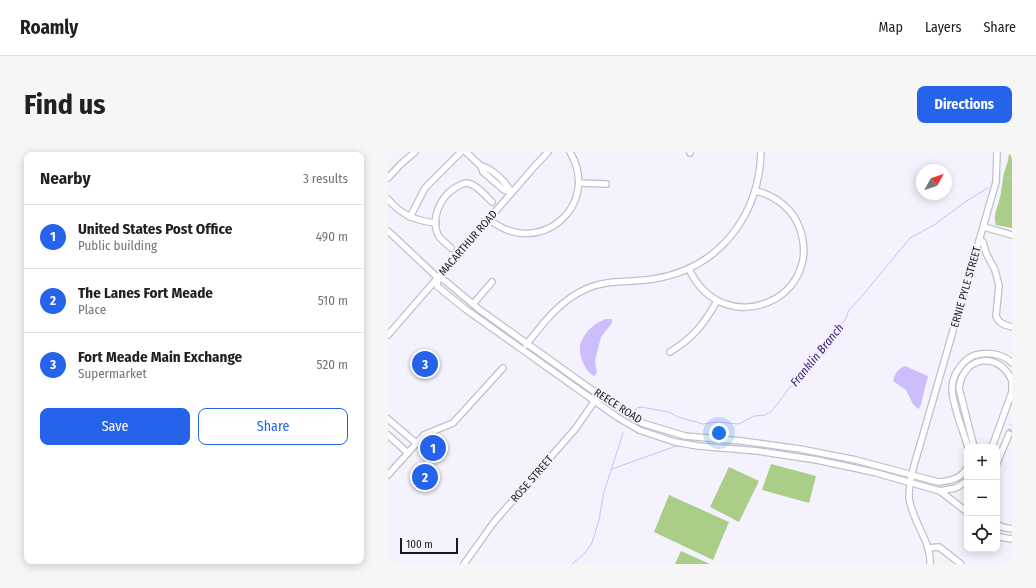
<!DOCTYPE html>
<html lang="en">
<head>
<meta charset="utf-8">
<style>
	:root { --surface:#fff; --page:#f6f6f6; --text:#202124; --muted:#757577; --line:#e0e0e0; --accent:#2563eb }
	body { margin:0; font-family:"Fira Sans Condensed",sans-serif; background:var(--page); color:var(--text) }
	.controls { position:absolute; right:12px; bottom:12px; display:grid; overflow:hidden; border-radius:8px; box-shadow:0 2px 10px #0003 }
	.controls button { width:36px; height:36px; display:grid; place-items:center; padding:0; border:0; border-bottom:1px solid var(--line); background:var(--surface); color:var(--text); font:20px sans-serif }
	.compass { position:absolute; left:528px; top:12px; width:36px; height:36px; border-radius:50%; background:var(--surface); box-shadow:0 2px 10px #0003; rotate:50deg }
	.scale { position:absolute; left:12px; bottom:10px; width:58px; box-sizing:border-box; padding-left:4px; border:2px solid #1a181f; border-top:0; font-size:11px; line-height:14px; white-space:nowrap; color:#1a181f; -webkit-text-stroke:3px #f4f2fd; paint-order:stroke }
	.you { position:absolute; left:331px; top:281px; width:14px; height:14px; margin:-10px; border:3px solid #fff; border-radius:50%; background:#1a73e8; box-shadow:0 0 0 6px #1a73e833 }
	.badge { display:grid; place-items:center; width:26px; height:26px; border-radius:50%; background:var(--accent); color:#fff; font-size:13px; font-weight:700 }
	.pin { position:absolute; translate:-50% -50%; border:2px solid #fff; box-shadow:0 1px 4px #0006 }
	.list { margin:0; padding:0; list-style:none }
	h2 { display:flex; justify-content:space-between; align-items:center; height:52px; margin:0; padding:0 16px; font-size:17px }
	h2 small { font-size:13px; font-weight:400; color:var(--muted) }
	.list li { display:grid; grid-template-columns:26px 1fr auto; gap:12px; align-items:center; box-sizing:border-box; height:64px; padding:0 16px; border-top:1px solid var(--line) }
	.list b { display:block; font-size:15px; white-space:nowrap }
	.list p { margin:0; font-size:13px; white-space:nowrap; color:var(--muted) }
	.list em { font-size:13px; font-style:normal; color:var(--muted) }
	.actions { display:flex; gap:8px; padding:12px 16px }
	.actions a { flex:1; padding:9px 0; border:1px solid var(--accent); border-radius:8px; text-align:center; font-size:14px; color:var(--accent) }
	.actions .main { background:var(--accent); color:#fff }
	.icon { flex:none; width:22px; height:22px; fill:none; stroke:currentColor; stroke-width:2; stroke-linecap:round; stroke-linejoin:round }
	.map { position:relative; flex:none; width:624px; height:412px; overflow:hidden; border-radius:8px }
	header { display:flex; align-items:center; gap:24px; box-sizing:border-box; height:56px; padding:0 20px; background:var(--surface); border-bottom:1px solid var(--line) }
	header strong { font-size:19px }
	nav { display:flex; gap:22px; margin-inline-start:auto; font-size:14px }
	.intro { display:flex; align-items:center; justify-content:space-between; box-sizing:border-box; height:96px; padding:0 24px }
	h1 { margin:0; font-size:28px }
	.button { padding:10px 18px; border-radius:8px; background:var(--accent); color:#fff; font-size:14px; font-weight:700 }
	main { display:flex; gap:24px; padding:0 24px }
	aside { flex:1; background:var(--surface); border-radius:8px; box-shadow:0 2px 10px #0003 }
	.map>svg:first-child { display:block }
</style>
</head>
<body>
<header>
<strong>Roamly</strong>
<nav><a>Map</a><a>Layers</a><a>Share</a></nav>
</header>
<div class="intro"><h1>Find us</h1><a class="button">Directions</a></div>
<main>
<aside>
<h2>Nearby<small>3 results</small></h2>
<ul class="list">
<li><span class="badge">1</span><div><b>United States Post Office</b><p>Public building</p></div><em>490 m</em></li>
<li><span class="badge">2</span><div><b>The Lanes Fort Meade</b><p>Place</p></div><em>510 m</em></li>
<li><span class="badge">3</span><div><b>Fort Meade Main Exchange</b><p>Supermarket</p></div><em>520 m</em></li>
</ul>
<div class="actions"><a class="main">Save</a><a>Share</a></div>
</aside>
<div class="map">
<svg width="624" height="412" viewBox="0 0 624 412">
	<rect width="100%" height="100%" fill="#f4f2fd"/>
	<g fill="#aace88">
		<path d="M 621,0 L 624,0 L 624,76 L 608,73 C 605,64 609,57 611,49 C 614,40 614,30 616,21 C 618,14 621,8 621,0 Z"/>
		<path d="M 383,312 L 428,324 L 421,351 L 374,338 Z"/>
		<path d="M 341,315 L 371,329 L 351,370 L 322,355 Z"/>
		<path d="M 281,343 L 341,370 L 325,408 L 266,380 Z"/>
		<path d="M 293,399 L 322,412 L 287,412 Z"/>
	</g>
	<g fill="#ccbefd">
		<path d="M 218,167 L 224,167 L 224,171 L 213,185 L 207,209 L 209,221 L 206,224 C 196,219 188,198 194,188 C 198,179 208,170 218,167 Z"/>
		<path d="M 517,214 L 540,224 L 533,252 L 532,255 L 530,257 L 525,252 L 518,238 L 505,229 C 507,221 510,217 517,214 Z"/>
	</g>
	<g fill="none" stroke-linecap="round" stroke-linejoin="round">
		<g stroke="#ccbefd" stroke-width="1">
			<path d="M 618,27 L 624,25"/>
			<path d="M 245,261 L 249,256 L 253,255 L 281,260 L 290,265 L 315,272 L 329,270 L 351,272 L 366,264 L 377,263 L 384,259 L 402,235 L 408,232 L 411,228 L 411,221 L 413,218 L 425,207 L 436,190 L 457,168 L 461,158 L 466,153 L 474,144 L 522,86 L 546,73 L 577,50 L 600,36"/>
			<path d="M 300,290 L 305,288"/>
			<path d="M 224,317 L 291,293"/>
			<path d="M 184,412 L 196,402 L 204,391 L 211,368 L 216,340 L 235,281"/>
		</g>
		<path stroke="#d3d1dc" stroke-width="5.5" stroke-dasharray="5.5 3" stroke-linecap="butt" d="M 621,282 L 624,273"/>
		<g stroke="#c1bed0" stroke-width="8">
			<g id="minor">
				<path d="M 78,0 L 93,14 L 95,20 L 116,38 L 123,40"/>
				<path d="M 302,0 L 302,1"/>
				<path d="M 93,14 C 105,17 118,30 123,40"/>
				<path d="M 0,26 L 13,12 L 27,0"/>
				<path d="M 191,31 L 218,32"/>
				<path d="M 0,47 C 13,63 28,69 48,71"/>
				<path d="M 22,65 L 37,36 L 73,0"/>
				<path d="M 101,67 C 150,108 214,54 182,0"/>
				<path d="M 596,75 L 624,83"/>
				<path d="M 0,79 L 50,126 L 55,127 L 92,158 L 211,243 L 254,271 L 297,284 L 354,289 L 412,297 L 468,308 L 550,330 C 562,329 573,327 579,316"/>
				<path d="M 592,88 L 595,90 L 598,101 L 607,118 L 611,134 L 608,164 C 611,172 617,173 624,175"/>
				<path d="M 63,96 C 59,92 53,88 50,83 C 42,67 53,44 67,36 C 71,34 74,31 79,31 C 88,32 98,44 104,50"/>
				<path d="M 301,117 C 335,190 436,148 412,77 C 405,57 388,44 368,39"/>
				<path d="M 50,126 L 49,134 L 76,156 L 229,265 L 251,278 L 287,290 L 310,294 L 370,299 L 429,308 L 485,320 L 552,339 L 568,336 L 579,329"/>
				<path d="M 85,152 L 104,130"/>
				<path d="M 0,183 L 146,15 L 160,0"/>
				<path d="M 138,193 C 156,170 172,148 200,136 C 222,127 242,131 265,127 C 331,117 371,64 373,0"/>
				<path d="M 282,200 C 305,186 316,172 329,149"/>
				<path d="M 0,267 L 28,291"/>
				<path d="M 0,283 L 20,301"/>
				<path d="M 580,295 C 575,278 565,255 564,238 C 564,229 567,221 572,215 C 577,208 584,203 592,202 C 603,200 616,203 624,211"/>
				<path d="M 586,295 L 571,236 C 575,203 612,199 624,229"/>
				<path d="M 604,295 L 624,240 L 624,231"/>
				<path d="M 609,311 L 621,282"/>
				<path d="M 0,323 L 36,283 L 65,271 L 115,216"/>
				<path d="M 552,339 L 579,360"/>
				<path d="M 609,372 L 614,375 L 624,377"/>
				<path d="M 609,383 L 612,385 L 624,387"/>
				<path d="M 540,396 L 551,395 L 573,412"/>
				<path d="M 76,412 L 106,370 L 188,276 L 208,247"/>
				<path d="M 542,412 C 544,390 523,368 521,345 C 521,327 527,310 532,293 L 608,30 L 609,0"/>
			</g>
		</g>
		<use href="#minor" stroke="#fff" stroke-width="5.5"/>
	</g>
	<g text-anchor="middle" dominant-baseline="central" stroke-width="4" stroke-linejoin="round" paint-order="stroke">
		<g font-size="11" fill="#1a181f" stroke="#f4f2fd">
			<text transform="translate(80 91) rotate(-49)">MACARTHUR ROAD</text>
			<text transform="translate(578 135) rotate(-74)">ERNIE PYLE STREET</text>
			<text transform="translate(230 254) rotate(33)">REECE ROAD</text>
			<text transform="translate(144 327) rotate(-49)">ROSE STREET</text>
		</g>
		<g font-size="12" font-style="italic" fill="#3a1870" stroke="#f4f2fd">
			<text transform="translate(429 203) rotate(-51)">Franklin Branch</text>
		</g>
	</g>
</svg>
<div class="controls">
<button>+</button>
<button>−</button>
<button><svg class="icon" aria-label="locate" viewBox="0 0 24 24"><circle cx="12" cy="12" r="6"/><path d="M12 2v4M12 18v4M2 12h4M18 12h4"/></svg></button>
</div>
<svg class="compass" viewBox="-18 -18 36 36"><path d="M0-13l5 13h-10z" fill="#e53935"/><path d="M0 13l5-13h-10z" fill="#757577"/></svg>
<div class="scale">100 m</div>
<div class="you"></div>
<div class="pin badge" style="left:45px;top:296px">1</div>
<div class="pin badge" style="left:37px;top:325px">2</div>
<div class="pin badge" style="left:37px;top:212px">3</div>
</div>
</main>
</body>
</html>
